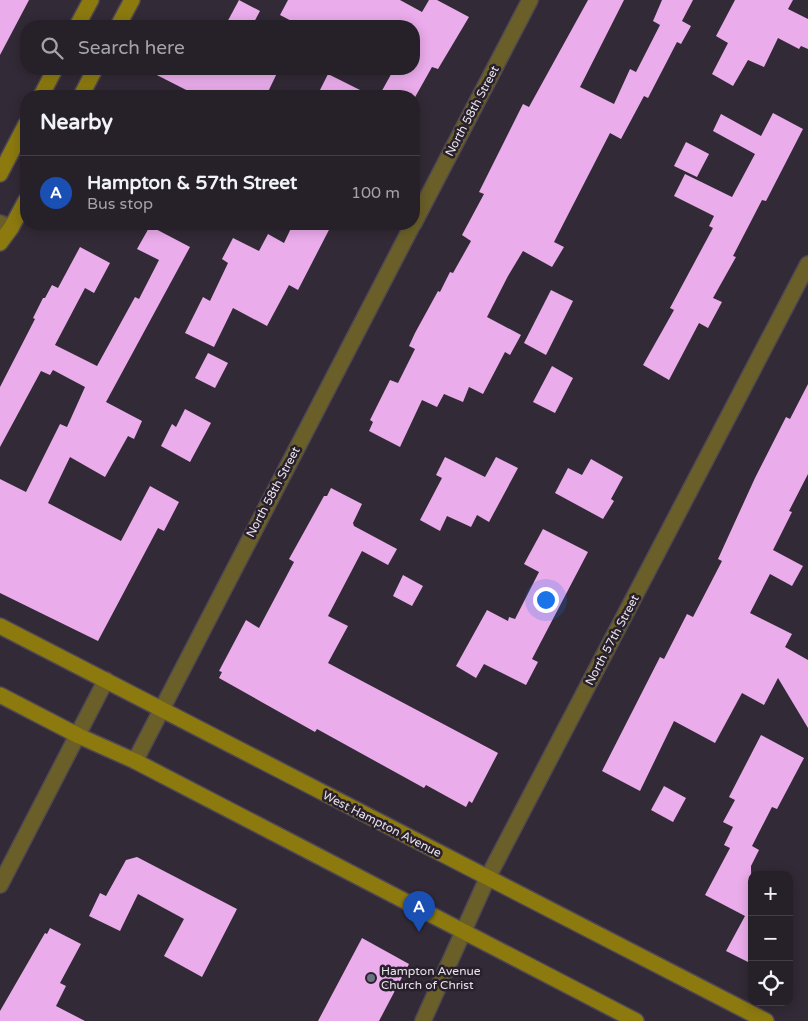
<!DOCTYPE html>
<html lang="en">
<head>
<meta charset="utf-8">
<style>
	:root { --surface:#262028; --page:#322d34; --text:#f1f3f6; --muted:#a4a3a8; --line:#423e45; --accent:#b45309 }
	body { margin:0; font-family:"Varela Round",sans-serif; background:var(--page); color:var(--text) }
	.controls { position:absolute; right:15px; bottom:15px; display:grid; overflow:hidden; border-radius:10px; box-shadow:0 2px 12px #0003 }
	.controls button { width:45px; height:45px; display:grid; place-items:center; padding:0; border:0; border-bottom:1px solid var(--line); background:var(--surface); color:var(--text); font:25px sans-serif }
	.you { position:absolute; left:545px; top:599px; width:18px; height:18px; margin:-12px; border:4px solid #fff; border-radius:50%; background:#1a73e8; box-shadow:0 0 0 8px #1a73e833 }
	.badge { display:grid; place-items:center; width:32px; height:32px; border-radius:50%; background:var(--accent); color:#fff; font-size:16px; font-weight:700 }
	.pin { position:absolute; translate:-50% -41px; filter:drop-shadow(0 1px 2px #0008) }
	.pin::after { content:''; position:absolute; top:26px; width:18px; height:15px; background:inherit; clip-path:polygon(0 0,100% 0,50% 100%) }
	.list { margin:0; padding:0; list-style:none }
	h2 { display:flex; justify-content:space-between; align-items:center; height:65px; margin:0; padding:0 20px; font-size:21px }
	h2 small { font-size:16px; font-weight:400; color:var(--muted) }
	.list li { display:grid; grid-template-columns:32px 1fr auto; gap:15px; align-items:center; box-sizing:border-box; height:75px; padding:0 20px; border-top:1px solid var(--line) }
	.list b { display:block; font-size:19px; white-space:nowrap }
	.list p { margin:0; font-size:16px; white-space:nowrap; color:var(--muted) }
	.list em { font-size:16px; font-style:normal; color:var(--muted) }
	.icon { flex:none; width:28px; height:28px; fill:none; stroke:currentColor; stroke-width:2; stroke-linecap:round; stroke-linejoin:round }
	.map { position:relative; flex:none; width:808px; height:1021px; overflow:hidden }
	.search { position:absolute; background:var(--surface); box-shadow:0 2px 12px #0003; left:20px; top:20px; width:400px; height:55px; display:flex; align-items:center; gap:12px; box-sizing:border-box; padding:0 18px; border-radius:20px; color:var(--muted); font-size:19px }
	.panel { position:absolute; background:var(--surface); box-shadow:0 2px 12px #0003; left:20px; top:90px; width:400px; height:140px; border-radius:20px }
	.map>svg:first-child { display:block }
</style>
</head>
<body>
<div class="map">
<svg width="808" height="1021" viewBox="0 0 808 1021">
	<rect width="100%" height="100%" fill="#322a36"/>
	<g fill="#ebacec">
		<path d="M 0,0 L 29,0 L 0,55 Z"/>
		<path d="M 239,0 L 260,11 L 252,26 L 225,26 Z"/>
		<path d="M 288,0 L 400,0 L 422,12 L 429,0 L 437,0 L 469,17 L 438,69 L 432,67 L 414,99 L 414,96 L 379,96 L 394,69 L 414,69 L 414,26 L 301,26 L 280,15 Z"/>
		<path d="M 588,0 L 624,0 L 580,87 L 614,104 L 630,69 L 636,72 L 660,25 L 653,21 L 662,0 L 693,0 L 682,21 L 691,26 L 681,44 L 677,42 L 648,98 L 644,96 L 621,139 L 610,133 L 554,242 L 564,247 L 552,267 L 523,251 L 508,276 L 487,317 L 521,335 L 510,355 L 505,352 L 483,394 L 469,387 L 463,402 L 444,394 L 437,407 L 422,400 L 400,447 L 369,431 L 373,422 L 370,420 L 390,380 L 398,383 L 415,349 L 409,346 L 415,333 L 438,291 L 440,292 L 450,272 L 453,273 L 471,241 L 462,235 L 484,194 L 479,192 L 523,104 L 529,107 Z"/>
		<path d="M 735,0 L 793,0 L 788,9 L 808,19 L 808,49 L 801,46 L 799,49 L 778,38 L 764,67 L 748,60 L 733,86 L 712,74 L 728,43 L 716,36 Z"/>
		<path d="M 145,69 L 279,69 L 266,96 L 198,96 Z"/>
		<path d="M 328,74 L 372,96 L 317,96 Z"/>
		<path d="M 773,113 L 803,129 L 766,201 L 762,200 L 733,256 L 736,257 L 713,298 L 722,302 L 708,328 L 699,323 L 669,380 L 643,365 L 674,310 L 670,308 L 713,228 L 709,226 L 714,216 L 674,196 L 685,174 L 732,197 L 755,154 L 713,131 L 721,114 L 761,136 Z"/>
		<path d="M 686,142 L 709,154 L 697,177 L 674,166 Z"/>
		<path d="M 293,224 L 332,224 L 298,290 L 289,285 L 267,326 L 233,308 L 214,347 L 185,333 L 203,297 L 210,301 L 228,263 L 222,259 L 233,238 L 259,251 L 268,234 L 284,243 Z"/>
		<path d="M 150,226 L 190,247 L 106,402 L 142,421 L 134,439 L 128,436 L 105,477 L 70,457 L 48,503 L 121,541 L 150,486 L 179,502 L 164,531 L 158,528 L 98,641 L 0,593 L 0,479 L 26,492 L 60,424 L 67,427 L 85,387 L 53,370 L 50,375 L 41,371 L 0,447 L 0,387 L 35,319 L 33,318 L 43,298 L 45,298 L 52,285 L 58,288 L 80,247 L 110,263 L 94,293 L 85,288 L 55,345 L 97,366 L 135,297 L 139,299 L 159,260 L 137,249 Z"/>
		<path d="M 551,290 L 573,301 L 546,355 L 524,343 Z"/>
		<path d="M 208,353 L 228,363 L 215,388 L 195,378 Z"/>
		<path d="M 552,366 L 573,378 L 555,413 L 533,402 Z"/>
		<path d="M 808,384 L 808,474 L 789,511 L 792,512 L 773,550 L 803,566 L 792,586 L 770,574 L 750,613 L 792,634 L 785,647 L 808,660 L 808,728 L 778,678 L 764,705 L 742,693 L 715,743 L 674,721 L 640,791 L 602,771 L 660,657 L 664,659 L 687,614 L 693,617 L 722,561 L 718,559 L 755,478 L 786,417 L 790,419 Z"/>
		<path d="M 185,409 L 211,423 L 190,462 L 161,446 L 172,424 L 176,427 Z"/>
		<path d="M 445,457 L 485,477 L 496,457 L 518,468 L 489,522 L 477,515 L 471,527 L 447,516 L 440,531 L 420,520 L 442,478 L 436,475 Z"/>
		<path d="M 591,459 L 623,477 L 611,499 L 614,501 L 603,519 L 555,493 L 568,468 L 582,475 Z"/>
		<path d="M 331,488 L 362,504 L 353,523 L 354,526 L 397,549 L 388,565 L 362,551 L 328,616 L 348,626 L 328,663 L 498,753 L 472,803 L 469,801 L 466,807 L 426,785 L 424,788 L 317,729 L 315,732 L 219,678 L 222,672 L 219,671 L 246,620 L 259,628 L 294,562 L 289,559 L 324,496 L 327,496 Z"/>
		<path d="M 543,529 L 588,552 L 532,659 L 538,662 L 526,685 L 484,664 L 476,678 L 456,666 L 487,610 L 508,621 L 509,617 L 515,619 L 539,572 L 524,564 Z"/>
		<path d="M 403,575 L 423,586 L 412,606 L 393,596 Z"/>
		<path d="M 761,735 L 804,758 L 777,809 L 772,807 L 752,846 L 759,850 L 751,866 L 752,964 L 726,951 L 745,916 L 705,895 L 730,848 L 724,845 L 733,827 L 723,822 L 735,800 L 729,797 Z"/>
		<path d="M 664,786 L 686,798 L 673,822 L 651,810 Z"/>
		<path d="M 137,857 L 237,909 L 202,977 L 164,956 L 184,919 L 138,894 L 120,931 L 89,916 L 100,893 L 106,896 L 126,860 Z"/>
		<path d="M 50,928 L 81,944 L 60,983 L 66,986 L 56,1006 L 85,1021 L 0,1021 L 0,1011 L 45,933 L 47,934 Z"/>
		<path d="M 362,938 L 409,964 L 379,1021 L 318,1021 Z"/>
	</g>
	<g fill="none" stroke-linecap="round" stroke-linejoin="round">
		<g stroke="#4f4853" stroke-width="18">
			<g id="street">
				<path d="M 0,223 L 11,228"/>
				<path d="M 414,223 L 530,0"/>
				<path d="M 135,761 L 413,224"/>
				<path d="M 0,885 L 106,680"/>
				<path d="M 423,1021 L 487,879 L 808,264"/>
			</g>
		</g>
		<g stroke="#4f4853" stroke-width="18">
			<g id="secondary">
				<path d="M 77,26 L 91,0"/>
				<path d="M 118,26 L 132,0"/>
				<path d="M 41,96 L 55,69"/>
				<path d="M 81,96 L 95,69"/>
				<path d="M 0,174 L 26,124"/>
				<path d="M 0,243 L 11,228 L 26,200"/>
				<path d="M 0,626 L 766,1021"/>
				<path d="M 0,695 L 79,736 L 135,761 L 636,1021"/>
			</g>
		</g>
		<use href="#street" stroke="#6a5f28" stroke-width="15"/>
		<use href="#secondary" stroke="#8c7a0f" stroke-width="15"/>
	</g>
	<circle fill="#6b7280" stroke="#28202c" stroke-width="2" cx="371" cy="978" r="5"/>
	<g text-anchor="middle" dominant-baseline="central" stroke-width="5" stroke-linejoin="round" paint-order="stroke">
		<g font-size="12" fill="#e9e3eb" stroke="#28202c">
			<text transform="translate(472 111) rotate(-62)">North 58th Street</text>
			<text transform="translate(273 492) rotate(-62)">North 58th Street</text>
			<text transform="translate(612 640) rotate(-62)">North 57th Street</text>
			<text transform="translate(382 824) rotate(27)">West Hampton Avenue</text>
		</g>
		<g font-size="12" fill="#e9e3eb" stroke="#28202c" text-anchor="start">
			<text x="381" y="971">Hampton Avenue<tspan x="381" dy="14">Church of Christ</tspan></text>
		</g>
	</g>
</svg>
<div class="controls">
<button>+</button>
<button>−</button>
<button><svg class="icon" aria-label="locate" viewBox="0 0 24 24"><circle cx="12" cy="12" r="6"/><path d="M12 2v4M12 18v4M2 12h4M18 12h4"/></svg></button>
</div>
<div class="you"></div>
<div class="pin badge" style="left:419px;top:932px;background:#1a4fb4">A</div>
<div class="search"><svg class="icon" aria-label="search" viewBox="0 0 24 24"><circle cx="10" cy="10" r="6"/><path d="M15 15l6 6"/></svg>Search here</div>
<section class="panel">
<h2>Nearby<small></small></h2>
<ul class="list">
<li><span class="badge" style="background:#1a4fb4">A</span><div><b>Hampton &amp; 57th Street</b><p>Bus stop</p></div><em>100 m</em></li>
</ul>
</section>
</div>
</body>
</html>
